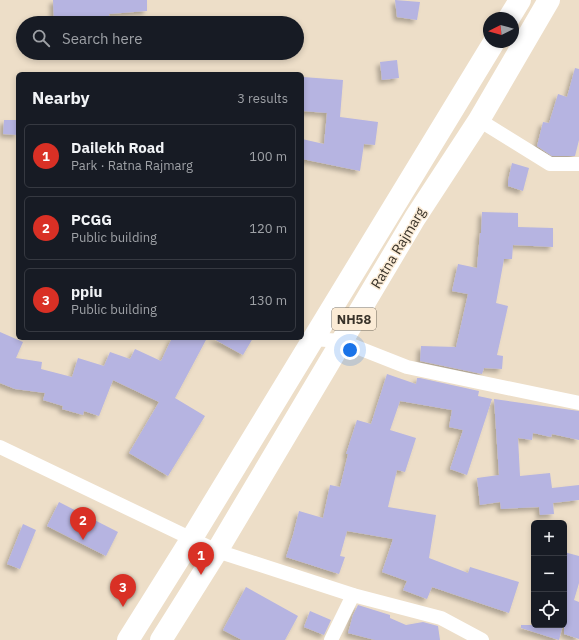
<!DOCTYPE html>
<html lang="en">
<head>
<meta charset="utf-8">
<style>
	:root { --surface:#171b24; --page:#242831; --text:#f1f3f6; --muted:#9ea1a6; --line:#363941; --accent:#d93025 }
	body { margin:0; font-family:"IBM Plex Sans",sans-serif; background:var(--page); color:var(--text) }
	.controls { position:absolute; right:12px; bottom:12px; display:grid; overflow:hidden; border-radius:6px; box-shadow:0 2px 6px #0003 }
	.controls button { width:36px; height:36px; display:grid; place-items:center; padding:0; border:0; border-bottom:1px solid var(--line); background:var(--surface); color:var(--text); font:20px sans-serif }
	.compass { position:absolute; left:483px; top:12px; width:36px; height:36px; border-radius:50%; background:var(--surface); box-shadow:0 2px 6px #0003; rotate:264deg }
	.you { position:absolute; left:350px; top:350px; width:14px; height:14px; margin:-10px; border:3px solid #fff; border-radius:50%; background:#1a73e8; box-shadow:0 0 0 6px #1a73e833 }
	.badge { display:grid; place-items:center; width:26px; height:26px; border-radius:50%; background:var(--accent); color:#fff; font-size:13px; font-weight:700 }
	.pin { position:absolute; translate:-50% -33px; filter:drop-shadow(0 1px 2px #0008) }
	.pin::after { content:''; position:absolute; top:21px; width:14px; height:12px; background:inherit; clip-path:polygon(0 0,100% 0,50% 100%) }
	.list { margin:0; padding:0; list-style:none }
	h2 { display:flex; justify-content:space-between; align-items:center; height:52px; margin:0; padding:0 16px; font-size:17px }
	h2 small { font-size:13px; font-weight:400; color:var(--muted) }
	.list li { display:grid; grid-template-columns:26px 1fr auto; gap:12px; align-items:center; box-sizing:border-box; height:64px; margin:0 8px 8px; padding:0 8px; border:1px solid var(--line); border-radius:6px }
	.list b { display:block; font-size:15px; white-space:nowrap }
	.list p { margin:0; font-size:13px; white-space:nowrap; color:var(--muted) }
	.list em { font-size:13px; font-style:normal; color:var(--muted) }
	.icon { flex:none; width:22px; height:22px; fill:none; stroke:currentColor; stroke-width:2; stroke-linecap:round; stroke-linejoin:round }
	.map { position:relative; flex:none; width:579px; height:640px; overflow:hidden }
	.search { position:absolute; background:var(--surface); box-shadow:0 2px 6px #0003; left:16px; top:16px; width:288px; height:44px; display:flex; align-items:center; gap:10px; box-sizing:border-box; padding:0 14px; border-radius:22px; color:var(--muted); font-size:15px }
	.panel { position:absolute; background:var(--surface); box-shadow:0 2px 6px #0003; left:16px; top:72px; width:288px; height:268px; border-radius:6px }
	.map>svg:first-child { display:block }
</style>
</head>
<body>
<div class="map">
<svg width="579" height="640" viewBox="0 0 579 640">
	<defs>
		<filter id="shadow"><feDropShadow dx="-3.5" dy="3.5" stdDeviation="2" flood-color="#0004"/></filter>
	</defs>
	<rect width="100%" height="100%" fill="#eddec8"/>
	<g fill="#b6b4e1" filter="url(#shadow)">
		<path d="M 53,0 L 147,0 L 147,11 L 109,14 L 110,23 L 54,23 Z"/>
		<path d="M 395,0 L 420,2 L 417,20 L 397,17 Z"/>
		<path d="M 397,60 L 399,78 L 382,80 L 380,62 Z"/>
		<path d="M 575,68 L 579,69 L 579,140 L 575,156 L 552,156 L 537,146 L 543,122 L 549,123 L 558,94 L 567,97 Z"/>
		<path d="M 303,77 L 343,80 L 340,117 L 378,122 L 375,145 L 364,144 L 360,171 L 302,159 L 302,139 L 324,144 L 327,113 L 302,111 Z"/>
		<path d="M 4,120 L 18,120 L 18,135 L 3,134 Z"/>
		<path d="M 512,163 L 529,168 L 523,191 L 508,186 L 508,181 Z"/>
		<path d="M 482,212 L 518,213 L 518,227 L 553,228 L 553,247 L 513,245 L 512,259 L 504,259 L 496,303 L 508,306 L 497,355 L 503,356 L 502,369 L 484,368 L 482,374 L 420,361 L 421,346 L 456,347 L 468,294 L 452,291 L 458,264 L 477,268 L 480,233 L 481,233 Z"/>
		<path d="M 0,332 L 23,342 L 16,358 L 42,362 L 41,369 L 72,377 L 78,358 L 104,366 L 110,352 L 130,359 L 135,349 L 161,361 L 172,338 L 207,338 L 175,398 L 205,416 L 168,476 L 129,453 L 159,402 L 113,380 L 99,416 L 84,411 L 83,415 L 62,409 L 63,406 L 43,400 L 45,393 L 15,389 L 0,383 Z"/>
		<path d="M 212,338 L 253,338 L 243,355 Z"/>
		<path d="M 387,374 L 416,384 L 417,378 L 420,378 L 479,391 L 478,396 L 492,399 L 467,475 L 450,469 L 463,430 L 449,427 L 452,410 L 400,401 L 390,430 L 416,438 L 405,472 L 397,470 L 388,507 L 436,515 L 429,558 L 468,573 L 470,567 L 519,582 L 509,613 L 432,587 L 427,599 L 403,590 L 407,581 L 382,572 L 393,539 L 347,531 L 340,556 L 345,557 L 339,574 L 286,557 L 293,535 L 299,511 L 323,518 L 330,485 L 340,487 L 348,454 L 346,454 L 357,420 L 371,424 Z"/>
		<path d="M 494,399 L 579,411 L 579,440 L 552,434 L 551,437 L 533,433 L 532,440 L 518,438 L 520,476 L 550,473 L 552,488 L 579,485 L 579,500 L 553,503 L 554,514 L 540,515 L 539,507 L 501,509 L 500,502 L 480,505 L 477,478 L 499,475 Z"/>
		<path d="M 59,502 L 118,532 L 106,556 L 47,526 Z"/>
		<path d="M 23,524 L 36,530 L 20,569 L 7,564 Z"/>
		<path d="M 564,552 L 579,556 L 579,583 L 574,600 L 579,602 L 579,639 L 564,634 Z"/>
		<path d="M 246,587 L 298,616 L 285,640 L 242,640 L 223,630 Z"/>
		<path d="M 358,605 L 390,615 L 390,618 L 406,625 L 423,622 L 438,626 L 440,640 L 375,640 L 348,633 L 353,615 Z"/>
		<path d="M 310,611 L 331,620 L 324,635 L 304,627 Z"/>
		<path d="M 521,625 L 563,625 L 559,640 L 521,628 Z"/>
	</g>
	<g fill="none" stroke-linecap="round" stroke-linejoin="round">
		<g stroke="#fff" stroke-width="14">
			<path d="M 479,120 L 550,164 L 579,164"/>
			<path d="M 313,339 L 341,341 L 407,367 L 579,403"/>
			<path d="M 0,447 L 217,551 L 353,595 L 441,618 L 482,640"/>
			<path d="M 331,640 L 353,595"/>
		</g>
		<g stroke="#fff" stroke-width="22">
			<path d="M 509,18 L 520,0"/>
			<path d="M 128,640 L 192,538 L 494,42"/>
			<path d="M 161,640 L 217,551 L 415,218 L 479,120 L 549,0"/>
		</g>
	</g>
	<g text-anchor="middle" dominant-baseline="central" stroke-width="3" stroke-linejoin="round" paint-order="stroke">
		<rect fill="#fbebd5" stroke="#736a5d" stroke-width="1" x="332" y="308" width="44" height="22" rx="3"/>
		<g font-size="13" font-weight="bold" fill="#39332a">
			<text x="354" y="319">NH58</text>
		</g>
		<g font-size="14" fill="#39332a" stroke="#fbebd5">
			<text transform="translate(398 248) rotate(-59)">Ratna Rajmarg</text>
		</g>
	</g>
</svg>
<div class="controls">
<button>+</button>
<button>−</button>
<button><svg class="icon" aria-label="locate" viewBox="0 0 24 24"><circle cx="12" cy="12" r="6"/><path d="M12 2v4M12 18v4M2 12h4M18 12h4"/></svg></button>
</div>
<svg class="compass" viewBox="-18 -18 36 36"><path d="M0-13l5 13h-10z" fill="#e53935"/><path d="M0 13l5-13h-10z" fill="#9ea1a6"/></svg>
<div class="you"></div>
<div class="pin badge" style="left:201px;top:575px">1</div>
<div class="pin badge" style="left:83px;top:540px">2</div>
<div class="pin badge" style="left:123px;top:607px">3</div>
<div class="search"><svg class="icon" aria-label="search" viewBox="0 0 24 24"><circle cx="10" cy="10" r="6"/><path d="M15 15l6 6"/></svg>Search here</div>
<section class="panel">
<h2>Nearby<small>3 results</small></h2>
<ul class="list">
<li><span class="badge">1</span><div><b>Dailekh Road</b><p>Park · Ratna Rajmarg</p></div><em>100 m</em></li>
<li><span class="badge">2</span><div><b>PCGG</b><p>Public building</p></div><em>120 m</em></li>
<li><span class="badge">3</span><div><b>ppiu</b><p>Public building</p></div><em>130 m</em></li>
</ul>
</section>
</div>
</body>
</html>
